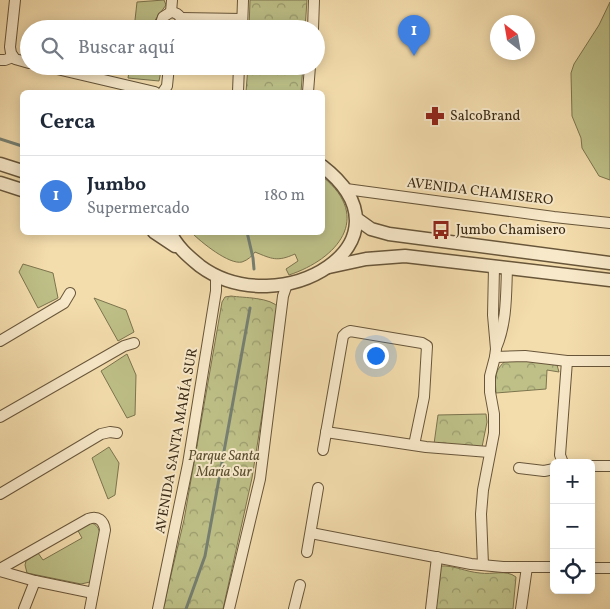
<!DOCTYPE html>
<html lang="es">
<head>
<meta charset="utf-8">
<style>
	:root { --surface:#fff; --page:#f2f2f3; --text:#1f2937; --muted:#747a83; --line:#e0e1e3; --accent:#b45309 }
	body { margin:0; font-family:Vollkorn,serif; background:var(--page); color:var(--text) }
	.controls { position:absolute; right:15px; bottom:15px; display:grid; overflow:hidden; border-radius:8px; box-shadow:0 2px 12px #0003 }
	.controls button { width:45px; height:45px; display:grid; place-items:center; padding:0; border:0; border-bottom:1px solid var(--line); background:var(--surface); color:var(--text); font:25px sans-serif }
	.compass { position:absolute; left:490px; top:15px; width:45px; height:45px; border-radius:50%; background:var(--surface); box-shadow:0 2px 12px #0003; rotate:329deg }
	.you { position:absolute; left:375px; top:355px; width:18px; height:18px; margin:-12px; border:4px solid #fff; border-radius:50%; background:#1a73e8; box-shadow:0 0 0 8px #1a73e833 }
	.badge { display:grid; place-items:center; width:32px; height:32px; border-radius:50%; background:var(--accent); color:#fff; font-size:16px; font-weight:700 }
	.pin { position:absolute; translate:-50% -41px; filter:drop-shadow(0 1px 2px #0008) }
	.pin::after { content:''; position:absolute; top:26px; width:18px; height:15px; background:inherit; clip-path:polygon(0 0,100% 0,50% 100%) }
	.list { margin:0; padding:0; list-style:none }
	h2 { display:flex; justify-content:space-between; align-items:center; height:65px; margin:0; padding:0 20px; font-size:21px }
	h2 small { font-size:16px; font-weight:400; color:var(--muted) }
	.list li { display:grid; grid-template-columns:32px 1fr auto; gap:15px; align-items:center; box-sizing:border-box; height:80px; padding:0 20px; border-top:1px solid var(--line) }
	.list b { display:block; font-size:19px; white-space:nowrap }
	.list p { margin:0; font-size:16px; white-space:nowrap; color:var(--muted) }
	.list em { font-size:16px; font-style:normal; color:var(--muted) }
	.icon { flex:none; width:28px; height:28px; fill:none; stroke:currentColor; stroke-width:2; stroke-linecap:round; stroke-linejoin:round }
	.map { position:relative; flex:none; width:610px; height:609px; overflow:hidden }
	.search { position:absolute; background:var(--surface); box-shadow:0 2px 12px #0003; left:20px; top:20px; width:305px; height:55px; display:flex; align-items:center; gap:12px; box-sizing:border-box; padding:0 18px; border-radius:28px; color:var(--muted); font-size:19px }
	.panel { position:absolute; background:var(--surface); box-shadow:0 2px 12px #0003; left:20px; top:90px; width:305px; height:145px; border-radius:8px }
	.map>svg:first-child { display:block }
</style>
</head>
<body>
<div class="map">
<svg width="610" height="609" viewBox="0 0 610 609">
	<defs>
		<pattern id="park-crowns" width="20" height="18" patternUnits="userSpaceOnUse" patternTransform="scale(1.25)"><rect width="20" height="18" fill="#bec088"/><path d="M2 6a3 3 0 1 1 6 0M12 15a3 3 0 1 1 6 0" fill="none" stroke="#9b9c6e"/></pattern>
	</defs>
	<rect width="100%" height="100%" fill="#f4ddad"/>
	<filter id="stains"><feTurbulence type="fractalNoise" baseFrequency=".004" numOctaves="4"/><feColorMatrix values="0 0 0 0 .2 0 0 0 0 .09 0 0 0 0 .02 0 0 0 .5 -.17"/></filter>
	<radialGradient id="worn" r=".72"><stop offset=".6" stop-color="#630" stop-opacity="0"/><stop offset="1" stop-color="#630" stop-opacity=".3"/></radialGradient>
	<g fill="#bec088" stroke="#7c744e">
		<path d="M 164,0 L 166,5 L 153,23 L 153,29 L 134,29 L 137,2 Z"/>
		<path d="M 610,2 L 610,180 L 599,176 L 582,148 L 581,138 L 572,116 L 571,73 L 574,64 L 599,25 Z"/>
		<path d="M 130,66 L 162,66 L 159,81 L 128,78 Z"/>
		<path d="M 323,177 C 373,218 337,259 289,275 L 286,269 L 298,261 L 295,254 C 277,262 272,259 255,252 C 252,256 248,260 242,262 C 229,265 201,242 192,233 L 322,232 Z"/>
		<path d="M 23,264 L 53,273 L 58,298 L 38,308 L 19,272 Z"/>
		<path d="M 94,298 L 126,310 L 134,332 L 118,341 Z"/>
		<path d="M 127,354 L 136,375 L 135,415 L 127,418 L 101,371 Z"/>
		<path d="M 109,447 L 119,463 L 115,495 L 108,499 L 92,458 Z"/>
		<path d="M 91,523 C 97,524 99,529 100,534 L 90,582 L 81,584 L 27,573 L 25,565 L 26,561 L 38,553 L 43,560 L 82,538 L 77,529 Z"/>
	</g>
	<g fill="url(#park-crowns)" stroke="#7c744e">
		<path d="M 250,0 L 307,0 L 305,29 L 249,29 Z"/>
		<path d="M 248,66 L 303,66 L 301,92 L 246,92 Z"/>
		<path d="M 231,296 C 244,298 271,297 279,308 L 252,478 L 223,609 L 163,609 L 184,520 L 222,302 L 225,297 Z"/>
		<path d="M 507,360 L 535,361 L 557,365 L 559,372 L 547,370 L 546,389 L 496,393 C 495,379 494,369 507,360 Z"/>
		<path d="M 486,414 L 487,422 L 482,447 L 434,444 L 438,415 Z"/>
		<path d="M 440,566 C 454,565 466,572 480,573 C 492,575 506,569 516,577 L 513,609 L 434,609 Z"/>
	</g>
	<g fill="none" stroke-linecap="round" stroke-linejoin="round">
		<g stroke="#768072" stroke-width="3">
			<path d="M 0,139 L 22,146"/>
			<path d="M 247,232 L 253,258 L 254,269"/>
			<path d="M 186,609 L 205,556 L 250,308"/>
		</g>
		<g stroke="#68563a" stroke-width="12">
			<g id="minor">
				<path d="M 15,0 L 10,47 L 11,53 L 15,59 L 29,63"/>
				<path d="M 171,12 L 172,0"/>
				<path d="M 181,18 L 242,19"/>
				<path d="M 163,29 L 161,23 L 163,17 L 171,12 C 180,13 184,20 180,29"/>
				<path d="M 242,29 L 243,0"/>
				<path d="M 313,29 L 314,0"/>
				<path d="M 0,60 L 5,60 L 13,57"/>
				<path d="M 44,66 L 155,92"/>
				<path d="M 163,92 L 167,86 L 169,66"/>
				<path d="M 238,92 L 239,66"/>
				<path d="M 308,92 L 310,66"/>
				<path d="M 346,189 L 554,217 L 610,223"/>
				<path d="M 0,341 L 64,303 L 70,293"/>
				<path d="M 496,348 C 507,322 506,295 507,268"/>
				<path d="M 495,357 L 525,356 L 567,361 L 610,361"/>
				<path d="M 0,417 L 124,346 L 134,343"/>
				<path d="M 326,432 L 426,447 L 489,452"/>
				<path d="M 323,450 L 343,336 L 346,333 L 350,331 L 422,343 L 427,346 L 424,397 L 414,445"/>
				<path d="M 563,463 L 560,455 L 567,361"/>
				<path d="M 591,466 L 610,466"/>
				<path d="M 519,468 L 544,471 L 554,469"/>
				<path d="M 0,494 L 101,434 L 110,432 L 117,433"/>
				<path d="M 311,533 L 471,564 L 503,567 L 554,567"/>
				<path d="M 307,552 L 318,488"/>
				<path d="M 483,565 L 481,514 L 483,490 L 494,433 L 494,414 L 490,392 L 490,376 L 495,357 L 496,349 L 493,315 L 494,267"/>
				<path d="M 591,568 L 610,568"/>
				<path d="M 0,569 L 88,519 C 98,515 104,521 105,530 L 90,609"/>
				<path d="M 0,571 L 35,581 L 93,593"/>
				<path d="M 24,609 L 35,581"/>
				<path d="M 158,609 L 188,464 L 216,291 L 216,276"/>
				<path d="M 229,609 L 260,479 L 283,296 L 287,284"/>
				<path d="M 294,609 L 300,585"/>
				<path d="M 431,609 L 437,557"/>
				<path d="M 521,609 L 527,567"/>
			</g>
		</g>
		<g stroke="#68563a" stroke-width="15">
			<g id="tertiary">
				<path d="M 0,164 L 22,171"/>
				<path d="M 0,183 L 22,190"/>
				<path d="M 357,219 L 371,229 L 389,234 L 610,263"/>
				<path d="M 154,232 L 175,246"/>
				<path d="M 170,232 C 177,247 188,256 200,266 C 280,325 421,242 322,166"/>
				<path d="M 329,267 L 366,259 L 405,256 L 610,280"/>
			</g>
		</g>
		<use href="#minor" stroke="#f8e9ca" stroke-width="10"/>
		<use href="#tertiary" stroke="#f8e9ca" stroke-width="12"/>
	</g>
	<defs>
		<g id="pharmacy-bare" transform="scale(1.5)"><path d="M-2-6h4v4h4v4h-4v4h-4v-4h-4v-4h4Z" fill="#8f2418" stroke="#f8e9ca" stroke-width="2.5" paint-order="stroke"/></g>
		<g id="bus-bare" transform="scale(1.5)"><path d="M-5-6H5V4H4V6H2V4H-2V6H-4V4H-5ZM-3.5-4V0h7V-4ZM-3.5 1.2v1.5H-2V1.2ZM2 1.2v1.5H3.5V1.2Z" fill="#8f2418" stroke="#f8e9ca" stroke-width="2.5" paint-order="stroke"/></g>
	</defs>
	<g fill-rule="evenodd">
		<use href="#pharmacy-bare" x="435" y="116"/>
		<use href="#bus-bare" x="441" y="230"/>
	</g>
	<g text-anchor="middle" dominant-baseline="central" stroke-width="4" stroke-linejoin="round" paint-order="stroke">
		<g font-size="14" fill="#392914" stroke="#f8e9ca" text-anchor="start">
			<text x="450" y="116">SalcoBrand</text>
			<text x="456" y="230">Jumbo Chamisero</text>
		</g>
		<g font-size="14" fill="#392914" stroke="#f8e9ca">
			<text transform="translate(480 192) rotate(7)">AVENIDA CHAMISERO</text>
			<text transform="translate(177 441) rotate(-80)">AVENIDA SANTA MARÍA SUR</text>
		</g>
		<g font-size="14" font-style="italic" fill="#5a4f31" stroke="#f8e9ca">
			<text x="224" y="456">Parque Santa<tspan x="224" dy="16">María Sur</tspan></text>
		</g>
	</g>
	<rect width="100%" height="100%" filter="url(#stains)"/>
	<rect width="100%" height="100%" fill="url(#worn)"/>
</svg>
<div class="controls">
<button>+</button>
<button>−</button>
<button><svg class="icon" aria-label="locate" viewBox="0 0 24 24"><circle cx="12" cy="12" r="6"/><path d="M12 2v4M12 18v4M2 12h4M18 12h4"/></svg></button>
</div>
<svg class="compass" viewBox="-18 -18 36 36"><path d="M0-13l5 13h-10z" fill="#e53935"/><path d="M0 13l5-13h-10z" fill="#747a83"/></svg>
<div class="you"></div>
<div class="pin badge" style="left:414px;top:56px;background:#3f7fe0">1</div>
<div class="search"><svg class="icon" aria-label="search" viewBox="0 0 24 24"><circle cx="10" cy="10" r="6"/><path d="M15 15l6 6"/></svg>Buscar aquí</div>
<section class="panel">
<h2>Cerca<small></small></h2>
<ul class="list">
<li><span class="badge" style="background:#3f7fe0">1</span><div><b>Jumbo</b><p>Supermercado</p></div><em>180 m</em></li>
</ul>
</section>
</div>
</body>
</html>
